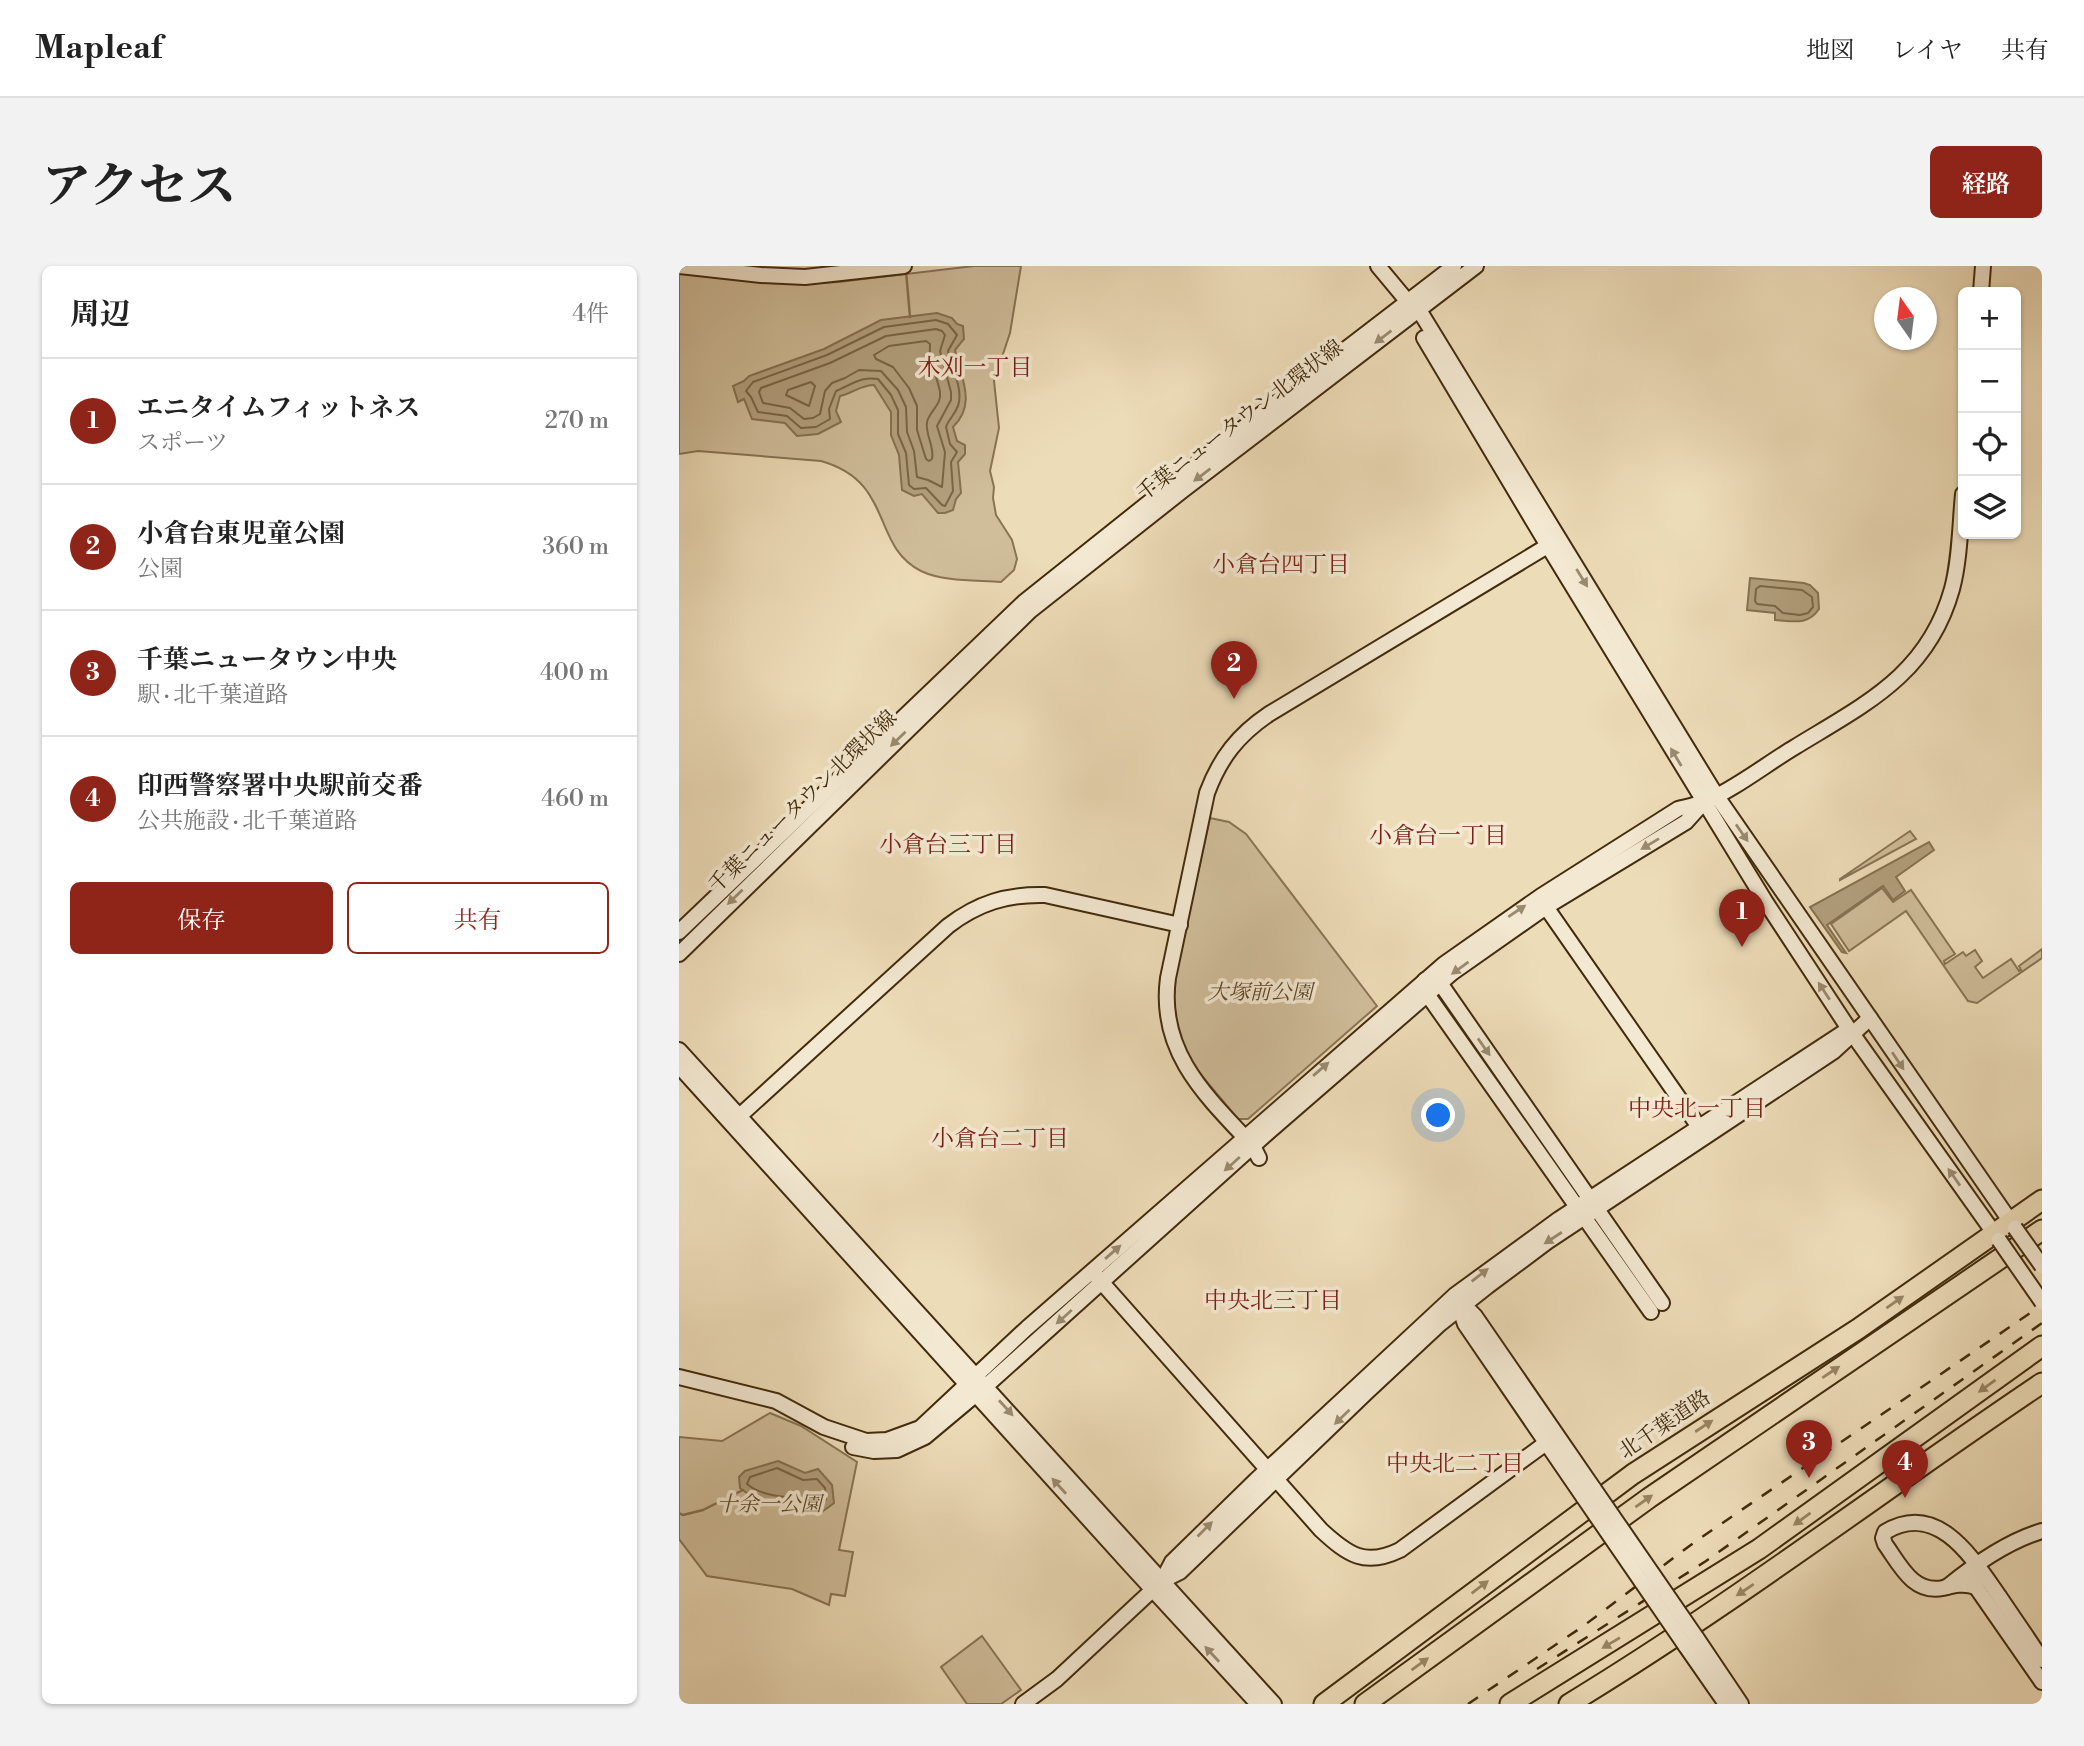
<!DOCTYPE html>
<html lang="ja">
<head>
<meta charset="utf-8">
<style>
	:root { --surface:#fff; --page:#f2f2f2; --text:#222; --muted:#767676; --line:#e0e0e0; --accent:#8f2418 }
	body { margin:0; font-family:"Libre Bodoni","Noto Serif JP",serif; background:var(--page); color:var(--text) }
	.controls { position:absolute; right:21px; top:21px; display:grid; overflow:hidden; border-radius:10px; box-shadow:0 2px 5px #0004 }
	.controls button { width:63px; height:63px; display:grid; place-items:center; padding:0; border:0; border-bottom:2px solid var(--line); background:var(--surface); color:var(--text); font:35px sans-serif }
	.compass { position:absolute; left:1195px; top:21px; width:63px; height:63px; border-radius:50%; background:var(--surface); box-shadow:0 2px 5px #0004; rotate:346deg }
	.you { position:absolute; left:760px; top:850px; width:24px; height:24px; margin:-18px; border:5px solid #fff; border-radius:50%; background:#1a73e8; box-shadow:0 0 0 10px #1a73e833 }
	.badge { display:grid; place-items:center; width:46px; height:46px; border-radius:50%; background:var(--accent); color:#fff; font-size:23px; font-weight:700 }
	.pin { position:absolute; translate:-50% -58px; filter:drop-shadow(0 2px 4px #0008) }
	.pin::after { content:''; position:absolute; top:37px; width:24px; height:21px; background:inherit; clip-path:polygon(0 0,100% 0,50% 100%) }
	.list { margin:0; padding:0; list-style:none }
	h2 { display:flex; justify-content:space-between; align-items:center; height:91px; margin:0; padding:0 28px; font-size:30px }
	h2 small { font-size:23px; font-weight:400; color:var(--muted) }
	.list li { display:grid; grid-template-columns:46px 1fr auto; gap:21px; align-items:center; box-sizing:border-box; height:126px; padding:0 28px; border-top:2px solid var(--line) }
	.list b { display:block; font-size:26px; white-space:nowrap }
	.list p { margin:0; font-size:23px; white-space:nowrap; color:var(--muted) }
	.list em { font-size:23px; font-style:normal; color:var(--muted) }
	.actions { display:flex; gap:14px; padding:21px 28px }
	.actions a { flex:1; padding:16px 0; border:2px solid var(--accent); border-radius:10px; text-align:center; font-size:24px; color:var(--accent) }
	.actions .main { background:var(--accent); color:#fff }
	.icon { flex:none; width:38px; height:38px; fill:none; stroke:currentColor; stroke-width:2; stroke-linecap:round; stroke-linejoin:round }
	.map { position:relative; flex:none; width:1363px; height:1438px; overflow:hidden; border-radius:10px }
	header { display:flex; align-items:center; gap:42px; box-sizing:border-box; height:98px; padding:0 35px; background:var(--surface); border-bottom:2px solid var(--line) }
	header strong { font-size:33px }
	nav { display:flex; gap:38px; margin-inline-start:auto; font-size:24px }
	.intro { display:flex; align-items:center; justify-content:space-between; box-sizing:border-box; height:168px; padding:0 42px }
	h1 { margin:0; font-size:49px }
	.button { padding:18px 32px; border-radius:10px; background:var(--accent); color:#fff; font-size:24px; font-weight:700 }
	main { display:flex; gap:42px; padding:0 42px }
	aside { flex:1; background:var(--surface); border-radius:10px; box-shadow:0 2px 5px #0004 }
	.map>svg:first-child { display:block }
</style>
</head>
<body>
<header>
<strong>Mapleaf</strong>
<nav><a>地図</a><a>レイヤ</a><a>共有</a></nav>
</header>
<div class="intro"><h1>アクセス</h1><a class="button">経路</a></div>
<main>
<aside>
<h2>周辺<small>4件</small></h2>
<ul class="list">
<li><span class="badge">1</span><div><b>エニタイムフィットネス</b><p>スポーツ</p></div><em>270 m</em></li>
<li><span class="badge">2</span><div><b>小倉台東児童公園</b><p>公園</p></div><em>360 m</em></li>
<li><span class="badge">3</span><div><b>千葉ニュータウン中央</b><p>駅 · 北千葉道路</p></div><em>400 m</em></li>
<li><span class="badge">4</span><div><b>印西警察署中央駅前交番</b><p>公共施設 · 北千葉道路</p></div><em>460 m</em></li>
</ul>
<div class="actions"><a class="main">保存</a><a>共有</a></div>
</aside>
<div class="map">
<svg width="1363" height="1438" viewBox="0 0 1363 1438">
	<rect width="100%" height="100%" fill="#eddcb8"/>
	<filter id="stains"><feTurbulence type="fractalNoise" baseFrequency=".00286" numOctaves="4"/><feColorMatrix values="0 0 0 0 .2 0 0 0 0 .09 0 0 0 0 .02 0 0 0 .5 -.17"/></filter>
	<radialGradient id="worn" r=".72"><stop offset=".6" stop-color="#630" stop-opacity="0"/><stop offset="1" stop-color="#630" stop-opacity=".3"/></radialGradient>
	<g fill="#d0be9b" stroke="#897454" stroke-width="2">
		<path d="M 295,0 L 342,0 L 331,67 L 315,115 L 320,162 L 311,205 L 315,221 L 314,232 L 317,249 L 333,274 L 338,293 L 335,304 L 322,316 C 297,314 265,316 242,305 C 191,279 216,216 142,195 L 19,185 L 0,188 L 0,8 L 119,18 L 159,16 Z"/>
		<path d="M 531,552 L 550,556 L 567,568 L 698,740 L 569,853 L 559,853 L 512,797 L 500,770 L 494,741 L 496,711 Z"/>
		<path d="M 1231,565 L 1237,573 L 1161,614 L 1161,613 Z"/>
		<path d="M 1203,622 L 1214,636 L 1232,624 L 1276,688 L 1265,695 L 1266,698 L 1284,686 L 1287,690 L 1296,684 L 1303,695 L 1296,701 L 1304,712 L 1332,693 L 1340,705 L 1342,704 L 1340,700 L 1363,683 L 1363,692 L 1298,737 L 1289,735 L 1227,645 L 1170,685 L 1152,658 Z"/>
		<path d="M 91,1147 L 122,1160 L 178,1196 L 160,1284 L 174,1286 L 166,1330 L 152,1328 L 150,1339 L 113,1323 L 28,1310 L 0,1273 L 0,1171 L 43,1175 Z"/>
		<path d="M 303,1370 L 342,1424 L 322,1438 L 288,1438 L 262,1401 Z"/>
	</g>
	<g fill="#b3a07e" stroke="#867150" stroke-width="2">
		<path d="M 258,47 L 273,52 L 278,58 L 284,60 L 285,73 L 276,84 C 282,112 298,138 274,161 L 278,175 L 286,179 L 286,188 L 279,196 L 282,227 L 277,233 L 274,244 L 266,247 L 259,247 L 243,228 L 235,230 L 223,224 L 220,189 L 212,169 L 212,146 L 195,119 C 182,119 174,127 161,130 L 157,145 L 162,156 L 139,168 L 118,170 L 106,157 L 73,153 L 65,133 L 59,136 L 54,120 L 65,115 L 70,110 L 145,83 L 202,54 Z"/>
		<path d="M 1071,312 L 1125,317 L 1131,319 L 1139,327 L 1140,343 C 1129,360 1113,355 1096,354 L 1096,347 L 1068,344 Z"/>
		<path d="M 1250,576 L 1255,584 L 1217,611 L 1226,625 L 1214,634 L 1204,620 L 1148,659 L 1167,687 L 1163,686 L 1131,641 Z"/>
		<path d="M 99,1195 L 126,1207 L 139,1203 L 153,1219 L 155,1237 L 140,1248 L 125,1240 L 76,1233 L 61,1222 L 60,1211 L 66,1205 Z"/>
	</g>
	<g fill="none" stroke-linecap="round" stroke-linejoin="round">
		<g stroke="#7a6645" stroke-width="2">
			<path d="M 257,54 L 269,58 L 278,69 L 269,85 C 272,101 283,120 280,136 C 278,147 270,152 267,161 L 271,178 L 278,186 L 272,196 L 274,225 L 266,240 L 263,239 L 247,222 L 235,223 L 230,219 L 227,187 L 219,168 L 219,144 L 212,129 L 199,113 C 182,110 172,119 157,125 L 150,143 L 151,153 L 137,161 L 122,162 L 108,150 L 79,146 L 72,131 L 67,125 L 74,116 L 148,89 L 205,61 Z"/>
			<path d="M 257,63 L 263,65 L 266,69 L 261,85 L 272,126 L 272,134 L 258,160 L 266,186 L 263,221 L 249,214 L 238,211 L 235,185 L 228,166 L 227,141 L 219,124 L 202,105 L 180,104 L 166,112 L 153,117 L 146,125 L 141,148 L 134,152 L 125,153 L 111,142 L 84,137 L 80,126 L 82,122 L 151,97 L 207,70 Z"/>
			<path d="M 247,75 L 251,78 C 249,95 258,109 261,126 C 263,139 251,144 248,156 C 246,169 256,181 253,193 L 250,195 L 247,193 L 238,164 L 238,140 L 230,122 L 214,101 L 197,93 L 195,89 L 210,80 Z"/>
			<path d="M 132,116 L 136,120 L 130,140 L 107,129 L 109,124 Z"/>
			<path d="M 1081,320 L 1123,324 L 1133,331 L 1134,341 L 1129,347 L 1121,349 L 1104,347 L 1096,340 L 1078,338 L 1076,335 L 1077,323 Z"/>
			<path d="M 98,1202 L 124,1214 L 138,1213 L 146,1222 L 147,1234 L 138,1239 C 116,1228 87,1234 68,1218 L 71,1211 Z"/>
		</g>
		<g stroke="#867150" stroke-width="2.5">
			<path d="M 227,5 L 231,51"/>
			<path d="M 0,1247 L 4,1249 L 24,1244 L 64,1224"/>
		</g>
		<g stroke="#422b0c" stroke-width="18">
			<g id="secondary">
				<path d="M 0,0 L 82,9 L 126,11 L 225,0"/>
				<path d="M 699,0 L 729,36 L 740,44 L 1037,529 L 1336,962"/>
				<path d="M 1302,26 L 1304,0"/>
				<path d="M 745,72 L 869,280 L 1086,635 L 1170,763 L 1320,974"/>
				<path d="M 867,641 L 1020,861"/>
				<path d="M 0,666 L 345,336 L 533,186 L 775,0"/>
				<path d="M 0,688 L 351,345 L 503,225 L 797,0"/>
				<path d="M 0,784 L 595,1438"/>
				<path d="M 0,800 L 451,1299 L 579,1438"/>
				<path d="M 55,855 L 269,660 C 299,637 328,628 366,629 L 501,659"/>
				<path d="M 580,892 L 574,880 C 527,830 479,786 489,712 L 528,527 C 541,492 559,469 590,448 L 875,276"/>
				<path d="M 418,1011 L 642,1264 C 669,1289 686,1301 721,1284 L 867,1177"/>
				<path d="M 779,1033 L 796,1050 L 915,1223"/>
				<path d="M 779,1037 L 786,1058 L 905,1232"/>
				<path d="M 972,1046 L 748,728 L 746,714 L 761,717 L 983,1037"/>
				<path d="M 0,1111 L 97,1135 L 145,1161 L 187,1175 L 208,1174 L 241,1162 L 348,1062 L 765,698 L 862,630 L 999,543 C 1007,541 1017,539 1025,536 C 1053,525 1089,497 1116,481 C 1186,438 1249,409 1273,323 C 1281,293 1281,259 1284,228"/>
				<path d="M 174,1181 L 195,1185 L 218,1184 L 246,1171 L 307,1120 L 585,870 L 773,707 L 867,641 L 1007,556 L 1025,536"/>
				<path d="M 1295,1314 L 1297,1321 L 1363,1416"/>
				<path d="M 483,1315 L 493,1296 L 577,1214 L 776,1029 L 880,953 L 1165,766"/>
				<path d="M 1268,1321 C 1296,1298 1329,1275 1363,1265"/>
				<path d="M 1297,1321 C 1285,1317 1275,1319 1264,1322 C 1234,1328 1221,1299 1206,1278 L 1204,1272 L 1206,1266 C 1259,1234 1294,1293 1320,1330 C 1334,1351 1349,1372 1363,1394"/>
				<path d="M 1017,1371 L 1062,1438"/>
				<path d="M 1006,1379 L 1047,1438"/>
				<path d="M 344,1438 L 378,1413 L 483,1315 L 501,1306 L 688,1126 L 761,1058 L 809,1020 L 868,976 L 1154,786 L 1191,752"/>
			</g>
		</g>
		<g stroke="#422b0c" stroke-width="23">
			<g id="highway">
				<path d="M 645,1438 L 954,1208 L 1179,1063 L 1363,934"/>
				<path d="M 686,1438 L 970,1232 L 1363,964"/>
				<path d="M 831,1438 L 1080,1283 L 1363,1080"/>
				<path d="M 890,1438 C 1053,1339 1205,1223 1363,1117"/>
			</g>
		</g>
		<use href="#secondary" stroke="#f3e8d1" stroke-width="14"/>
		<use href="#highway" stroke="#eddcb8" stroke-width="19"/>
		<g stroke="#422b0c" stroke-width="2.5" stroke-dasharray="12 12" stroke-linecap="butt">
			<path d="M 858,1403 L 1027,1295 L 1363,1057"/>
			<path d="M 789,1438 L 903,1361 L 1017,1275 L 1363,1039"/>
		</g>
		<g stroke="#422b0c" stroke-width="18" stroke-linecap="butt">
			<g id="secondary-bridge">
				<path d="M 1336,962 L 1363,1000"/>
				<path d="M 1320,974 L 1363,1036"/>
				<path d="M 915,1223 L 1017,1371"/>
				<path d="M 905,1232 L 1006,1379"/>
			</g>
		</g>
		<use href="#secondary-bridge" stroke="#f3e8d1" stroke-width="14"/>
	</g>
	<defs><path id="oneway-solid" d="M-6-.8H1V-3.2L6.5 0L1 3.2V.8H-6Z" transform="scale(1.75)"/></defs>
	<g fill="#9a8a6e">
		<use href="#oneway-solid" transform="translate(704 71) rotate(143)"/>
		<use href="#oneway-solid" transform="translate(523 209) rotate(143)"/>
		<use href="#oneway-solid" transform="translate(903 312) rotate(58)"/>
		<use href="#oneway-solid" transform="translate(219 473) rotate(136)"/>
		<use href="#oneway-solid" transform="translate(997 491) rotate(-121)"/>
		<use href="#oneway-solid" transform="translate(1063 567) rotate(55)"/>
		<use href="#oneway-solid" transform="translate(971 578) rotate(149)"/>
		<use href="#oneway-solid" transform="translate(56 631) rotate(136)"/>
		<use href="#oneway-solid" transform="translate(838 645) rotate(-34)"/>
		<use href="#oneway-solid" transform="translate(781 702) rotate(144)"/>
		<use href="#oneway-solid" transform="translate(1145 725) rotate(-123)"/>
		<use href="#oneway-solid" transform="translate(805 781) rotate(55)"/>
		<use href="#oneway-solid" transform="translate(1219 795) rotate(56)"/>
		<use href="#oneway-solid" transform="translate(642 803) rotate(-41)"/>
		<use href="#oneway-solid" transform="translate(553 898) rotate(138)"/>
		<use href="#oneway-solid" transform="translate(1275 911) rotate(-125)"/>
		<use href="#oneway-solid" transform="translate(874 972) rotate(147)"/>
		<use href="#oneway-solid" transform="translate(434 986) rotate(-41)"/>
		<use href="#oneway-solid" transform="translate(801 1009) rotate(-38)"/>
		<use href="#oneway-solid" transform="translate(385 1051) rotate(138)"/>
		<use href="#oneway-solid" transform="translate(327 1142) rotate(48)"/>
		<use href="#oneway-solid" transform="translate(663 1151) rotate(136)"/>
		<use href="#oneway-solid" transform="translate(380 1220) rotate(-132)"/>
		<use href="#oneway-solid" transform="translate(526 1263) rotate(-45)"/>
		<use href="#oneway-solid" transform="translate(533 1388) rotate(-133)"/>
	</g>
	<g fill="#988462">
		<use href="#oneway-solid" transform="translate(1216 1036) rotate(-35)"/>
		<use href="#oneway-solid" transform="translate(1152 1106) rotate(-34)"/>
		<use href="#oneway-solid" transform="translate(1308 1120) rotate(144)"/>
		<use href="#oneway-solid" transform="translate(1025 1160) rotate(-33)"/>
		<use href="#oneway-solid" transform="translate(965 1235) rotate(-35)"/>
		<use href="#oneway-solid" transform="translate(1123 1253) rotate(144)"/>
		<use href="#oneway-solid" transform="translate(801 1321) rotate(-37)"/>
		<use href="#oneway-solid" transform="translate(1066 1324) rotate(146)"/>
		<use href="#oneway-solid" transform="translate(932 1377) rotate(149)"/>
		<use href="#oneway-solid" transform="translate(741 1398) rotate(-36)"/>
	</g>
	<g text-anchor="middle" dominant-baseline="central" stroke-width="7" stroke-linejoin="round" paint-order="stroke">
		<g font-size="21" fill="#422b0c" stroke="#f3e8d1">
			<text transform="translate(561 155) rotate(-37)">千葉ニュータウン北環状線</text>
			<text transform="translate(124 536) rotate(-44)">千葉ニュータウン北環状線</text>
			<text transform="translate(986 1159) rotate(-34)">北千葉道路</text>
		</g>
		<g font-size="21" font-style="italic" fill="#5e4829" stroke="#f3e8d1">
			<text x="581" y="727">大塚前公園</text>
			<text x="90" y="1239">十余一公園</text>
		</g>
		<g font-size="23" fill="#7a1f14" stroke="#f3e8d1">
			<text x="296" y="102">木刈一丁目</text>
			<text x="602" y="299">小倉台四丁目</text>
			<text x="759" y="570">小倉台一丁目</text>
			<text x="269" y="579">小倉台三丁目</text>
			<text x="1018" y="843">中央北一丁目</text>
			<text x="321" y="873">小倉台二丁目</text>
			<text x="594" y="1035">中央北三丁目</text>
			<text x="776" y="1198">中央北二丁目</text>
		</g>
	</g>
	<rect width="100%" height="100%" filter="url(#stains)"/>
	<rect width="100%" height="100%" fill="url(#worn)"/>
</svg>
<div class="controls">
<button>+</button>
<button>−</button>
<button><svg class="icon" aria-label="locate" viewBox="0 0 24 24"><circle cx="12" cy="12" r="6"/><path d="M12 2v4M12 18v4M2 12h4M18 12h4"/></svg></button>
<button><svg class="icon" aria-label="layers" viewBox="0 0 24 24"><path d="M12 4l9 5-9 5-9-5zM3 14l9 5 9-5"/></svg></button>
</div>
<svg class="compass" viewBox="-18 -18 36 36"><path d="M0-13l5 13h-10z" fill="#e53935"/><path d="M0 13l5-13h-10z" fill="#767676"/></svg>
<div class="you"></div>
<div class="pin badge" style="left:1063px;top:681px">1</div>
<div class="pin badge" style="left:555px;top:433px">2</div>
<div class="pin badge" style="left:1130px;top:1212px">3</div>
<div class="pin badge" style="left:1226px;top:1232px">4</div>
</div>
</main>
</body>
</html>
